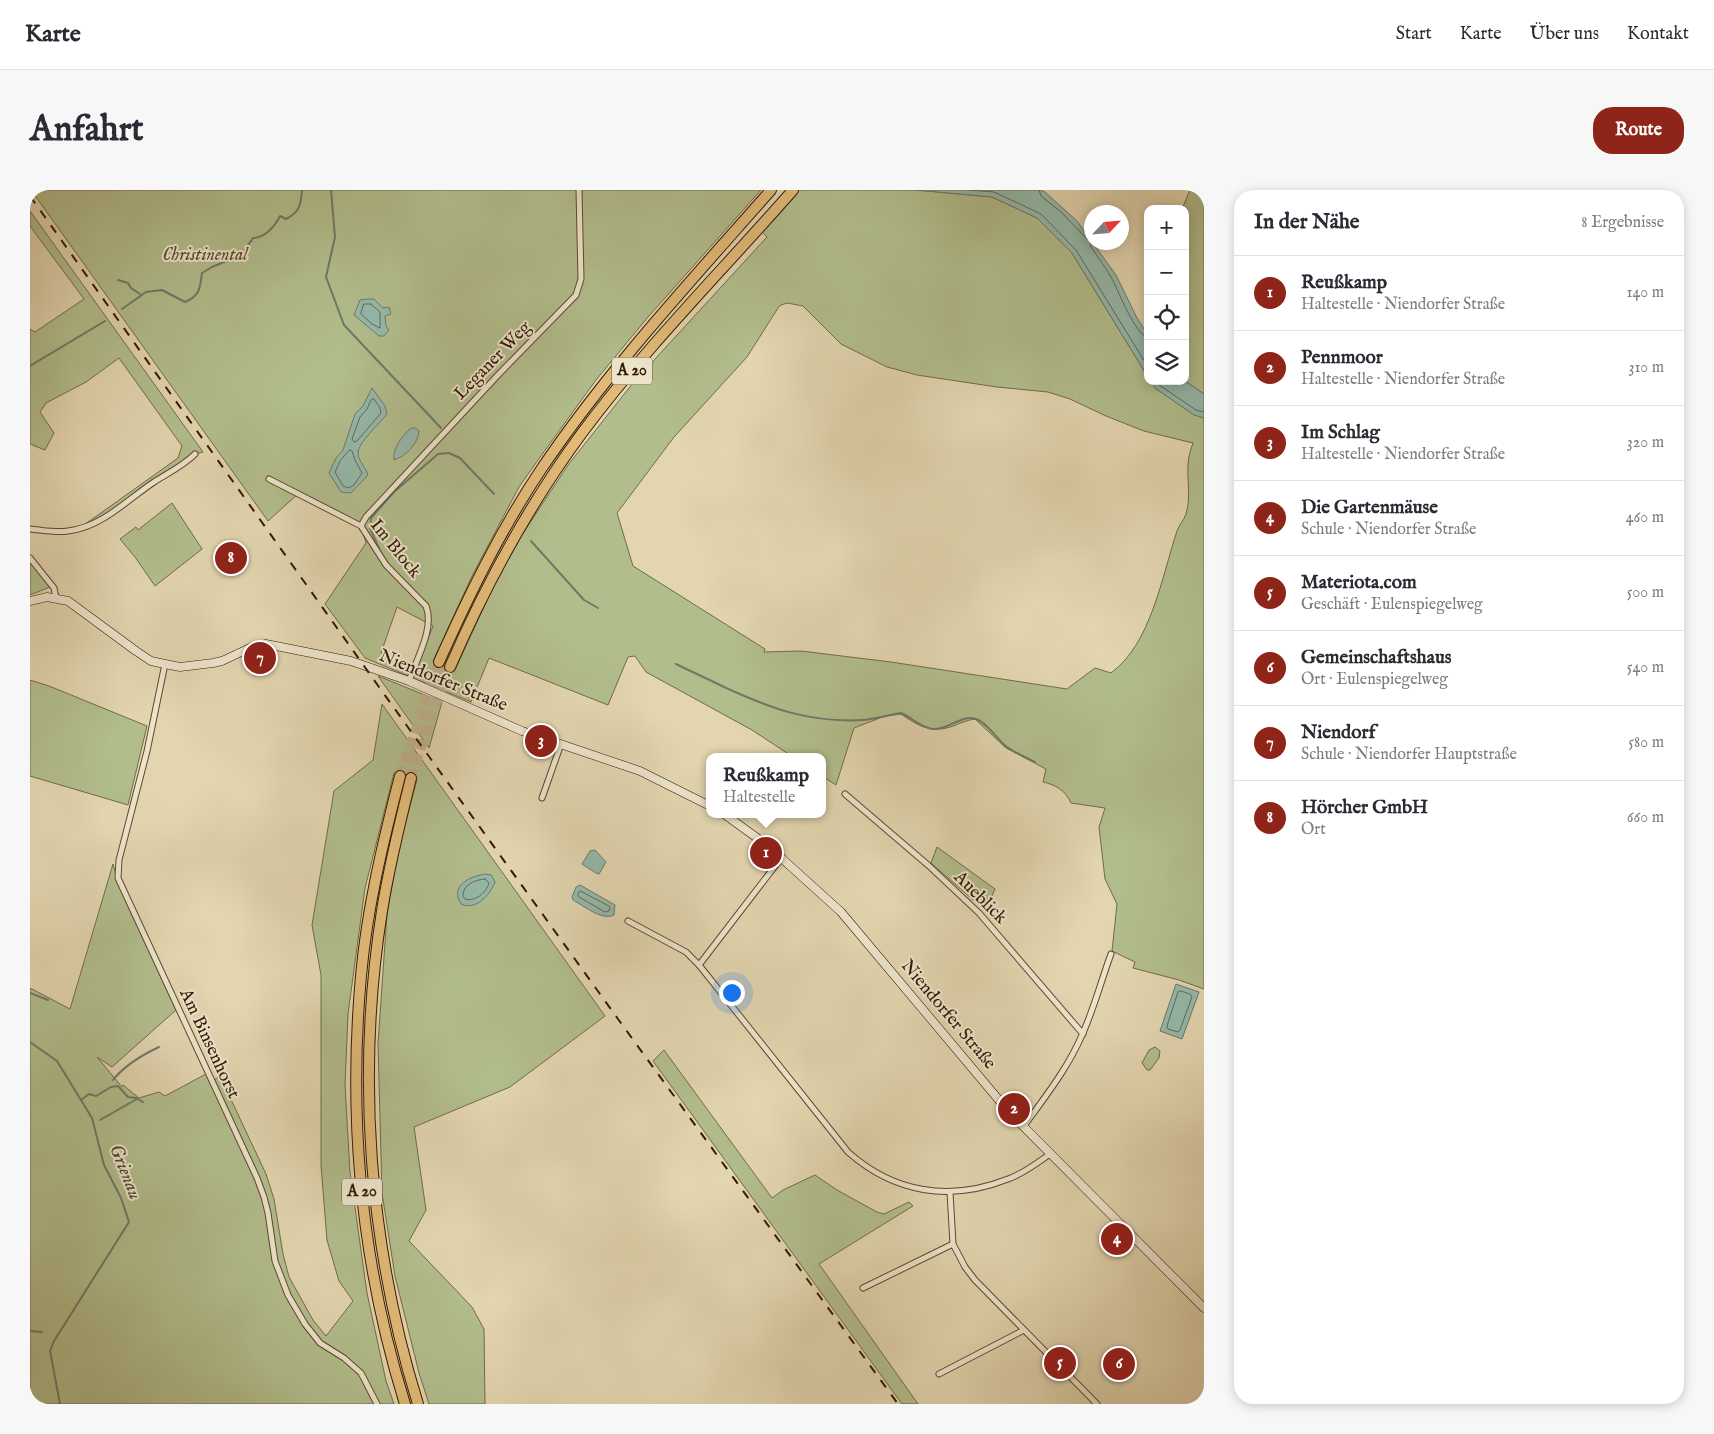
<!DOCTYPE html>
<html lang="de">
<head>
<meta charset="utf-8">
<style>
	:root { --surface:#fff; --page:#f7f7f7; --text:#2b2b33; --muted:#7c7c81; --line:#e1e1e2; --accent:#8f2418 }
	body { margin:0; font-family:"IM FELL English",serif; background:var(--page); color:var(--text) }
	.controls { position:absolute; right:15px; top:15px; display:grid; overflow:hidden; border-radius:10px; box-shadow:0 2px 12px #0003 }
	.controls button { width:45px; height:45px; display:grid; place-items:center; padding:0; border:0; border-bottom:1px solid var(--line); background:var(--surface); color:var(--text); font:25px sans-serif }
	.compass { position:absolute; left:1054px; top:15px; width:45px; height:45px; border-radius:50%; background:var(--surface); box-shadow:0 2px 12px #0003; rotate:64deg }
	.you { position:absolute; left:701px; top:802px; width:18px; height:18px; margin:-12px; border:4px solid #fff; border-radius:50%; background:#1a73e8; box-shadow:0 0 0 8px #1a73e833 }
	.badge { display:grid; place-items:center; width:32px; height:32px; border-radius:50%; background:var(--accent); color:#fff; font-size:16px; font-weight:700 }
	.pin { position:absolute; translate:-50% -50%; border:2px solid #fff; box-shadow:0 1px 5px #0006 }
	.popup { position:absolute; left:676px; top:563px; width:120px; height:65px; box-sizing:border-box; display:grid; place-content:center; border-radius:10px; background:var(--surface); filter:drop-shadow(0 1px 4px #0005); font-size:16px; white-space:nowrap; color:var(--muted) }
	.popup b { font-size:19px; color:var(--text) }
	.popup::after { content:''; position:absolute; left:50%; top:100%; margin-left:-10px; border:10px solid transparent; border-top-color:var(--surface) }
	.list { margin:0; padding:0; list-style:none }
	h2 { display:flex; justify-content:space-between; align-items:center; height:65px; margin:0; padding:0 20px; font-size:21px }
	h2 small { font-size:16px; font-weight:400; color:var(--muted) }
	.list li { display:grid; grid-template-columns:32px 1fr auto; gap:15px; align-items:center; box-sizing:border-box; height:75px; padding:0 20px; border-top:1px solid var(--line) }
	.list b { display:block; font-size:19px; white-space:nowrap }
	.list p { margin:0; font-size:16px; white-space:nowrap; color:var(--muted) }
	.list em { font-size:16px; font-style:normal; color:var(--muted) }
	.icon { flex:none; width:28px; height:28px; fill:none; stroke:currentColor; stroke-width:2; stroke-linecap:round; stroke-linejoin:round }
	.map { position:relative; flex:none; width:1174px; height:1214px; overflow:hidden; border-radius:20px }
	header { display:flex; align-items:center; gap:30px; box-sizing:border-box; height:70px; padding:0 25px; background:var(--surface); border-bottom:1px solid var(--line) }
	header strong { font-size:24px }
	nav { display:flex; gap:28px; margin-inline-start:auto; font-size:18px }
	.intro { display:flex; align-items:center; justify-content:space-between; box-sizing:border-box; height:120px; padding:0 30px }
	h1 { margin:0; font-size:35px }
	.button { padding:12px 22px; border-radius:20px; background:var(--accent); color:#fff; font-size:18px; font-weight:700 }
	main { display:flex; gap:30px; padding:0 30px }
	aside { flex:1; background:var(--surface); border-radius:20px; box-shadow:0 2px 12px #0003 }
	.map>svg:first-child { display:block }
</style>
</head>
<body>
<header>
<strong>Karte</strong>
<nav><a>Start</a><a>Karte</a><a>Über uns</a><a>Kontakt</a></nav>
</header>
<div class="intro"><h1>Anfahrt</h1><a class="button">Route</a></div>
<main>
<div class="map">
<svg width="1174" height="1214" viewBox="0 0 1174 1214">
	<rect width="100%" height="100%" fill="#e2d5af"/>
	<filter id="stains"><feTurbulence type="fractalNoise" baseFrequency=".004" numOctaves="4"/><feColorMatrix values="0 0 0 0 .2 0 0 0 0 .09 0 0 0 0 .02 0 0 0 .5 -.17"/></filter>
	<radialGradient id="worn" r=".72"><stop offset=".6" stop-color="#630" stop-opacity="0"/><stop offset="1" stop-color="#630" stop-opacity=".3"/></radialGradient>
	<g fill="#b2bd8c" stroke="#726a48" fill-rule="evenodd">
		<path d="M 1,0 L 731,0 L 618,127 L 566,190 L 508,270 L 489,297 L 442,386 L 403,471 L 425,480 L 476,369 L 538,275 L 603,193 L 737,47 L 727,37 L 760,0 L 886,0 L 962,7 L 1007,28 L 1042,63 L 1118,187 L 1118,191 L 1121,191 L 1125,198 L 1164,224 L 1174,228 L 1174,799 L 1149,790 L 1103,778 L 1105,772 L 1082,761 L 1087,714 L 1075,689 L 1069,637 L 1075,618 L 1041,613 C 1035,600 1026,595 1013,592 L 1016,579 L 976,558 L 945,529 C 937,530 931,533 923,536 C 902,544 888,536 871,524 L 855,526 L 824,538 L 806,595 L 792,586 L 792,567 L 763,567 L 722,540 L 616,482 L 605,466 L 598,467 L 578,515 L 459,468 L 441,512 L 335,468 L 295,414 L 336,353 L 333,343 L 323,329 L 269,303 L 238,331 ZM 757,113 L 773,116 L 811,154 L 857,177 L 887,185 L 967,197 L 1018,202 L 1040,209 L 1076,226 L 1114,241 L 1163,253 C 1161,259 1158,267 1158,275 C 1157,290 1161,308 1156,324 C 1154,330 1149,335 1147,341 C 1132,386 1121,454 1081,483 L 1065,478 L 1037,499 L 861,472 L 771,461 L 734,462 L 735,459 L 603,376 L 587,323 L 644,247 L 717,167 L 748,118 L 751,115 ZM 367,417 L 403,436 L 385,482 L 360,472 L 351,463 Z"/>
		<path d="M 1160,0 L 1174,0 L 1174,204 L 1155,191 L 1155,19 L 1152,19 Z"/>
		<path d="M 0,21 L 173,262 L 165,264 L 83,320 L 54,335 L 148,268 L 152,256 L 89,168 L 56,192 L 16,213 L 10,222 L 24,243 L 15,260 L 0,254 L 0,139 L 5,142 L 54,109 L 0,36 Z"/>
		<path d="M 142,313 L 172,359 L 125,396 L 105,367 L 90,349 L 106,337 L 108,340 Z"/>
		<path d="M 0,372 L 20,397 L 0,405 Z"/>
		<path d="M 348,486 L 412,512 L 399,558 Z"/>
		<path d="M 0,490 L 19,496 L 117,536 L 98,615 L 0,586 Z"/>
		<path d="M 352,514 L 575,826 L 480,897 L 384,937 L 396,1020 L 379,1051 L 442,1117 L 454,1139 L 455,1214 L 399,1214 L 389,1183 L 365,1086 L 352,1003 L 348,854 L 357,724 L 369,656 L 387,590 L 364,583 L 335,698 L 318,824 L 315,895 L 320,982 L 337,1103 L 356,1191 L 364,1214 L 0,1214 L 0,798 L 40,819 L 83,674 L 89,696 L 146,820 L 82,877 L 67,867 L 92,897 L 93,895 L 109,908 L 129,902 L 135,906 L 176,884 L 180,893 L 190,886 L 236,984 L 244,1009 L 253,1064 L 259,1087 L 283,1130 L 296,1146 L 323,1111 L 309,1091 L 297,1050 L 291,975 L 291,785 L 282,735 L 304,601 L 343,570 Z"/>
		<path d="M 907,657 L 965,699 L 961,708 L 943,710 L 901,673 Z"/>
		<path d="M 1125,857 L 1130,861 L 1129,868 L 1120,880 L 1117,880 L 1112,873 L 1119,860 Z"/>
		<path d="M 634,860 L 742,1008 L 753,1000 L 785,985 L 807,1000 L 847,1022 L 854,1024 L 879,1012 L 883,1016 L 789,1074 L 888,1214 L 872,1214 L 623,871 Z"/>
	</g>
	<g fill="#95b9ab" stroke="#6e7968">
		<path d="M 886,0 L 1010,0 L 1015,2 L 1047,31 L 1086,85 L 1107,128 L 1118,145 L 1118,187 L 1042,63 L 1007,28 L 962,7 Z"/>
		<path d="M 337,109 L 344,109 L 353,118 L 359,117 L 361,124 L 355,126 L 356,136 L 359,140 L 354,146 L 349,146 L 324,125 L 330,110 Z"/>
		<path d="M 1121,191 L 1155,191 L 1174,204 L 1174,228 L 1164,225 L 1125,198 Z"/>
		<path d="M 342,198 L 355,216 L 357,224 C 350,233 328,253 328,263 C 328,271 336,277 338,285 L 321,303 L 311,302 L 299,283 L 306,268 L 313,260 L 325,224 L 333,216 Z"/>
		<path d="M 381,238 L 385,238 L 389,241 C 388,254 376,266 364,270 C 362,259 373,245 381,238 Z"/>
		<path d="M 565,660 L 576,672 L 569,684 L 566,683 L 552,674 L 560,661 Z"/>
		<path d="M 456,684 L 461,685 L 465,692 C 460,705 446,721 431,714 C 419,695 441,686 456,684 Z"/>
		<path d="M 550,695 L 585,715 L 584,725 C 572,731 554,716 543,710 L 542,707 L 546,697 Z"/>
		<path d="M 1146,794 L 1169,802 L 1152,849 L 1130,841 Z"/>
	</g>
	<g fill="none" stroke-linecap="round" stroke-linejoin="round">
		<g stroke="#646857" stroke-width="1">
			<path d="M 940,0 L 964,2 L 1011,24 L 1046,60 L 1118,177"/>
			<path d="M 1009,0 L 1011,6 L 1031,22 L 1060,52 L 1061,57 C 1068,67 1075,77 1081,87 C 1088,99 1105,146 1118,147"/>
			<path d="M 334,114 L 341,114 L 350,122 L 350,138 L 342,134 L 331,124 Z"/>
			<path d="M 1126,191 L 1129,195 L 1166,220 L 1174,222"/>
			<path d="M 344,209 L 350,218 L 351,223 L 327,251 L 324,252 L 322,249 L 330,227 L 337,219 L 341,210 Z"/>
			<path d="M 320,260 L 322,261 L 325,270 L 332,283 L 324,295 L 319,298 L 313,296 L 305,282 L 310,271 Z"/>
			<path d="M 455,689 L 459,693 C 456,703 445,712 435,709 L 433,706 C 433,694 445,690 455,689 Z"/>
			<path d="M 550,701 L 577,715 L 580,717 L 579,721 L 575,722 L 549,707 L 548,705 Z"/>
			<path d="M 1151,801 L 1160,804 L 1162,807 L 1150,840 L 1148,842 L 1138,839 L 1137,836 L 1148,802 Z"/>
		</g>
		<g stroke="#6e7968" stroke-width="2">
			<path d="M 301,0 L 305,47 L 296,87 L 314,135 L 411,238"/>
			<path d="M 88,90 L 98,93 L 101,98 L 110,104"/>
			<path d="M 92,119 L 116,102 L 132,100 L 155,112 C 170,106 170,98 172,83 L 182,77 L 211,65 L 223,48 C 235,48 245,36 250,26 L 256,29 C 270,22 271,14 272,0"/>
			<path d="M 0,176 L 75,131"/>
			<path d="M 501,351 L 554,410 L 568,418"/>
			<path d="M 350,361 L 340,338 L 341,328 L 364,302 L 408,264 L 419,263 L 430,268 L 464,304"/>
			<path d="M 646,474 C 662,482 678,489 694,497 C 742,519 780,533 833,530 C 846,529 859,525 871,523 C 881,527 890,537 902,539 C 917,541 931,524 946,529 C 957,532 968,551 977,557 C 985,563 996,567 1005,572"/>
			<path d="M 0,803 L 18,810"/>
			<path d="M 0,852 L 27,871 L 62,928 L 74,975 L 91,1008 L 99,1032 L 24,1151 L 20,1161 L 30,1214"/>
			<path d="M 83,890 C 95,875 112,865 129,857"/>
			<path d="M 51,910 L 59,904 L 66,906 L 81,897 L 88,896 L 98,907 L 106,908 L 113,912"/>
			<path d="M 70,930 L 107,909"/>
			<path d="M 0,1141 L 12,1142"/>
		</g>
		<g stroke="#bfaf8d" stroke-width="10" stroke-dasharray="10 5" stroke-linecap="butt">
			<path d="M 370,586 L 409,472"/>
			<path d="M 381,588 L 400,529 L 420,477"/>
		</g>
		<g stroke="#5f472e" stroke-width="7">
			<g id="street">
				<path d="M 239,289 L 331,336 L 356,375 L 396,416 C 405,438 386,470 379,491"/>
				<path d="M 331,336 L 336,327 L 468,185 L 546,105 L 551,89 L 549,0"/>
				<path d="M 0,339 C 12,340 26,343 38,341 C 72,337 97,310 124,292 C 138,283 153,276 165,264"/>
				<path d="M 0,368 L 24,398 L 26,408"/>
				<path d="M 135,474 L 117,561 L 89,670 L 88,688 L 227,988 L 234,1007 L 238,1023 L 245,1071 L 258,1105 L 275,1134 L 290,1153 L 314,1168 L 331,1183 L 347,1214"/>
				<path d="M 815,604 L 898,675 L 949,723 L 1053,844"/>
				<path d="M 512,608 L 531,554"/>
				<path d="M 752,667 L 669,775 L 818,962 C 864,1003 920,1012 978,989 C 993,984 1007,973 1020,964"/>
				<path d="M 598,731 L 656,762 L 669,775"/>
				<path d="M 994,936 C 1015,907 1038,878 1052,845 C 1064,819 1071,791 1081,764"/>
				<path d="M 920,1002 L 923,1054 L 935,1077 L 945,1090 L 1067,1214"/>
				<path d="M 833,1098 L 923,1054"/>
				<path d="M 909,1184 L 994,1140"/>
			</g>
		</g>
		<g stroke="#331803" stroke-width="9">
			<g id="secondary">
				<path d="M 0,411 L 17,407 L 38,411 L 106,461 L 121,471 L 135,474 L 150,477 L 183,473 L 192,471 L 222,457 L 236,454 L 321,471 L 379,491 L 492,541 L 610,581 L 680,616"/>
				<path d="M 694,624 L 737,655 L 811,722 L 979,922 L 1174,1118"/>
			</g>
		</g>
		<g stroke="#331803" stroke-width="12">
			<g id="highway">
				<path d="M 409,472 C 439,405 471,339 512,278 C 579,179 662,90 741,0"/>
				<path d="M 420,477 C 456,394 498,316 552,243 C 616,157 692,81 763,0"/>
				<path d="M 370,586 C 353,652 337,718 331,786 C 318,930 332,1076 375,1214"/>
				<path d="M 381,588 C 370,632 359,676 352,721 C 326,885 339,1056 388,1214"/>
			</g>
		</g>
		<use href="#street" stroke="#ece4cb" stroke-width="5"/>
		<use href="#secondary" stroke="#ece4cb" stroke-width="8"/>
		<use href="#highway" stroke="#e1ba78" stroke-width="10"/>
		<path stroke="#331803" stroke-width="2" stroke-dasharray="9 9" stroke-linecap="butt" d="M 0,6 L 349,497 L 588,829 L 868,1214"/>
	</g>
	<g text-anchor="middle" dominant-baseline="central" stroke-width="4" stroke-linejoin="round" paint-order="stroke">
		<g fill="#ece4cb" stroke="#6a553f" stroke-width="1">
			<rect x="582" y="167.5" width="40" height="27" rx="4"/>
			<rect x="312" y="988.5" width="40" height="27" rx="4"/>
		</g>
		<g font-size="16" font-weight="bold" fill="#331803">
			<text x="602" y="181">A 20</text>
			<text x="332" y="1002">A 20</text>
		</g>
		<g font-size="18" font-style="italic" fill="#594a2c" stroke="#ece4cb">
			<text x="175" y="65">Christinental</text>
		</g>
		<g font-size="18" fill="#331803" stroke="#ece4cb">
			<text transform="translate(463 171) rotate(-46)">Leganer Weg</text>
			<text transform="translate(365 359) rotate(51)">Im Block</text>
			<text transform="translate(413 491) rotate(22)">Niendorfer Straße</text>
			<text transform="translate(950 708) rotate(45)">Aueblick</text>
			<text transform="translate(918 825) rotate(50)">Niendorfer Straße</text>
			<text transform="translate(179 854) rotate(65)">Am Binsenhorst</text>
		</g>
		<g font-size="19" font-style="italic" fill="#504835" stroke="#ece4cb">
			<text transform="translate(95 982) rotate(68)">Grienau</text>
		</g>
	</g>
	<rect width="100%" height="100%" filter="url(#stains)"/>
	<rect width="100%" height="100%" fill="url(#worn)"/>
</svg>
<div class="controls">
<button>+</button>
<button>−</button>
<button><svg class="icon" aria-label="locate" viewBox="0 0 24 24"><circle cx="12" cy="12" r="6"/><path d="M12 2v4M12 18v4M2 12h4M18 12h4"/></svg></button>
<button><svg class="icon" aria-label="layers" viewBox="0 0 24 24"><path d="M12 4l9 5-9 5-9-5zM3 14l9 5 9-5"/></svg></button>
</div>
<svg class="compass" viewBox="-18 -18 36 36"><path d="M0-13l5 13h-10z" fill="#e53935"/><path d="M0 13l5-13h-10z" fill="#7c7c81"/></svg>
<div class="you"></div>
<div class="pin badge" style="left:736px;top:663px">1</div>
<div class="popup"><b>Reußkamp</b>Haltestelle</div>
<div class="pin badge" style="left:984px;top:919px">2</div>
<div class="pin badge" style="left:511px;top:551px">3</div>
<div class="pin badge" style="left:1087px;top:1049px">4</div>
<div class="pin badge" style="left:1030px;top:1173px">5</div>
<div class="pin badge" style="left:1089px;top:1174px">6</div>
<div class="pin badge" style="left:230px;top:468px">7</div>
<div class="pin badge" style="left:201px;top:368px">8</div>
</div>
<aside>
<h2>In der Nähe<small>8 Ergebnisse</small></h2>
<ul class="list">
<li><span class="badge">1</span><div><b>Reußkamp</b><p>Haltestelle · Niendorfer Straße</p></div><em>140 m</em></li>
<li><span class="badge">2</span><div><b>Pennmoor</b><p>Haltestelle · Niendorfer Straße</p></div><em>310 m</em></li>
<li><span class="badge">3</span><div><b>Im Schlag</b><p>Haltestelle · Niendorfer Straße</p></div><em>320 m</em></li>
<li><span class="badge">4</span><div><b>Die Gartenmäuse</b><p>Schule · Niendorfer Straße</p></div><em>460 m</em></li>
<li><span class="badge">5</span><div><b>Materiota.com</b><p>Geschäft · Eulenspiegelweg</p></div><em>500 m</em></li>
<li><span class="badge">6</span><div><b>Gemeinschaftshaus</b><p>Ort · Eulenspiegelweg</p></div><em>540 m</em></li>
<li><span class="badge">7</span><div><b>Niendorf</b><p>Schule · Niendorfer Hauptstraße</p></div><em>580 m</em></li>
<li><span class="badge">8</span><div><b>Hörcher GmbH</b><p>Ort</p></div><em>660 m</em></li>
</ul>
</aside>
</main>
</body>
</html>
